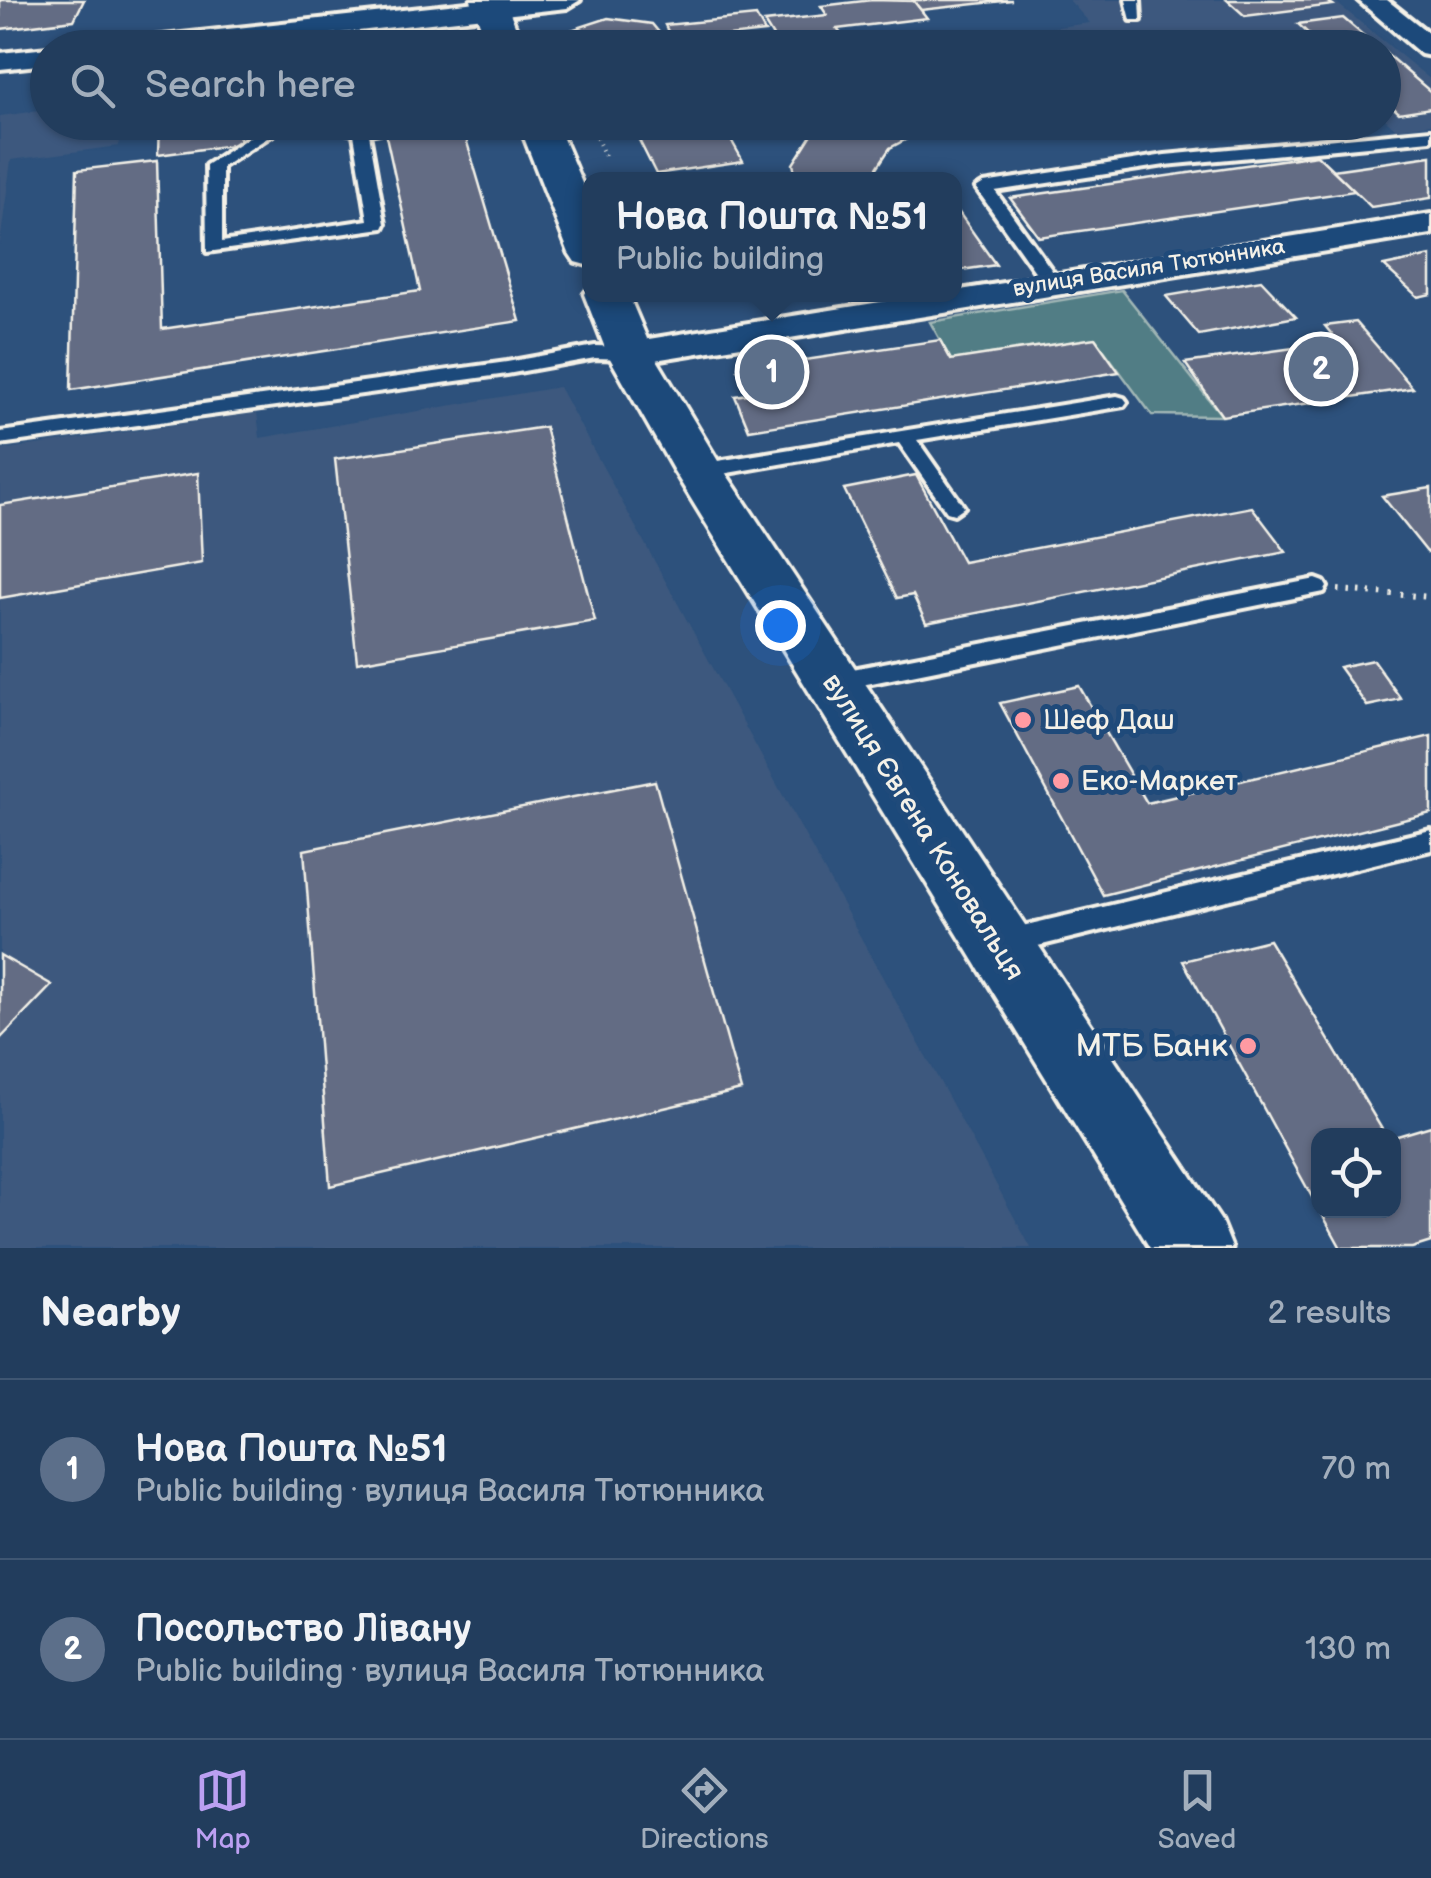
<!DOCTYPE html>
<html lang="en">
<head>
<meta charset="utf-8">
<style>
	:root { --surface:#223d5d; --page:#2a4463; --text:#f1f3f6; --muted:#a2aebc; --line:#3f5672; --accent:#bca0f2 }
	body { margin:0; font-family:"Balsamiq Sans",sans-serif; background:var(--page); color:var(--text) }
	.controls { position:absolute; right:30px; bottom:30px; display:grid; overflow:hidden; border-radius:20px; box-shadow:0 2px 8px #0004 }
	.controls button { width:90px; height:90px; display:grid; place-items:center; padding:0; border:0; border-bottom:2px solid var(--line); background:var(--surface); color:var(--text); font:50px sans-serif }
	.you { position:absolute; left:780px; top:625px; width:35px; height:35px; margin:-25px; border:8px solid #fff; border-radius:50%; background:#1a73e8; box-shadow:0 0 0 15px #1a73e833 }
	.badge { display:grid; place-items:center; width:65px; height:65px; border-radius:50%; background:var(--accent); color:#fff; font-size:32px; font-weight:700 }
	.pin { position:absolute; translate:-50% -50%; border:5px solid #fff; box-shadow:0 2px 10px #0006 }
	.popup { position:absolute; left:582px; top:172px; width:380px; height:130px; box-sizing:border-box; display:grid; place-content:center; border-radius:20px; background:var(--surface); filter:drop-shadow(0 2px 8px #0005); font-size:32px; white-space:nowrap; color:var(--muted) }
	.popup b { font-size:38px; color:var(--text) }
	.popup::after { content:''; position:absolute; left:50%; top:100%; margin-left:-20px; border:20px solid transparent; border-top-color:var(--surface) }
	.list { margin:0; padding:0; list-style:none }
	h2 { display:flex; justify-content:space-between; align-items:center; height:130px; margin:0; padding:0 40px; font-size:42px }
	h2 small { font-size:32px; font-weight:400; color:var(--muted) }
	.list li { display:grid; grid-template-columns:65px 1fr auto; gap:30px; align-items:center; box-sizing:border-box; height:180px; padding:0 40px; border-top:2px solid var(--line) }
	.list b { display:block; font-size:38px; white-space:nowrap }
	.list p { margin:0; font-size:32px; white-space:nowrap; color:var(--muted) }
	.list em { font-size:32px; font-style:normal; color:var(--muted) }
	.icon { flex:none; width:55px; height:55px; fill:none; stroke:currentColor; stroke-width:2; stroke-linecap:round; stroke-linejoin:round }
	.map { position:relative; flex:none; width:1431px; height:1248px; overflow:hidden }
	.search { position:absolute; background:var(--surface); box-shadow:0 2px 8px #0004; left:30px; right:30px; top:30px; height:110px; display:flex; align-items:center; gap:25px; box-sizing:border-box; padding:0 35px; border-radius:55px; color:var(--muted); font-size:38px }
	.sheet { height:490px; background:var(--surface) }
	nav { display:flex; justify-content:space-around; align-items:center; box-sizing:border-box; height:140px; border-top:2px solid var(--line); background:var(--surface); font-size:28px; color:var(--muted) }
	nav a { display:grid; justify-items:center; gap:5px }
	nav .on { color:var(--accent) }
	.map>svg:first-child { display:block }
</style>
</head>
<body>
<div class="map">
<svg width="1431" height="1248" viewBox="0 0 1431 1248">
	<rect width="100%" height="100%" fill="#2d517c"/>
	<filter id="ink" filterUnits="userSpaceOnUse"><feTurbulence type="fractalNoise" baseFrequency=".01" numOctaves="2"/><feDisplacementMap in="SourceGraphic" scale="20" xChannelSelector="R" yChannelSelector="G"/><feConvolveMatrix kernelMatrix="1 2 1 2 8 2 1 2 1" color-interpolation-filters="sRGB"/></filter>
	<g filter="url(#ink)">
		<g fill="#3d597e">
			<path d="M 1069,0 L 1333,0 L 1431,80 L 1431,124 L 1396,129 L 1384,118 L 1384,48 L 1042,48 L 1028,31 L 1090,23 Z"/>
			<path d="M 47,110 L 48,122 L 118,123 L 119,146 L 11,160 L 0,244 L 0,116 Z"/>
			<path d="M 559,387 L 1031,1248 L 0,1248 L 0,450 L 257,413 L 260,438 Z"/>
		</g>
		<path fill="#517d85" stroke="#a2b7b6" stroke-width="2.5" d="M 1122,290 L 1222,416 L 1152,415 L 1095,338 L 951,360 L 930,322 Z"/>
		<g fill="#636c84" stroke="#f4f1e8" stroke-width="2.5">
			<path d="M 0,0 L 84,0 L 74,20 L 0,29 Z"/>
			<path d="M 872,0 L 914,1 L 927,18 L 837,29 L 843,36 L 793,42 L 775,40 L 764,22 L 827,15 L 821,6 Z"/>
			<path d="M 913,0 L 1012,0 L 921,10 Z"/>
			<path d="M 1227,0 L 1326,0 L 1333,5 L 1245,16 Z"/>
			<path d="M 756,16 L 765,32 L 673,42 L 665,25 Z"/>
			<path d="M 608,18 L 652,24 L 666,41 L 662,48 L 565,48 L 562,41 L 568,31 Z"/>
			<path d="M 1343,18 L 1378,48 L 1324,48 L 1298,24 Z"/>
			<path d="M 1248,37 L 1259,48 L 1156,48 Z"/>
			<path d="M 1384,52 L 1431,92 L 1431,108 L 1399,113 L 1384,99 Z"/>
			<path d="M 159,122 L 239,122 L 240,144 L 158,155 Z"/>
			<path d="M 383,122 L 461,122 L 520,321 L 71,390 L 77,170 L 157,161 L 162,329 L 420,291 Z"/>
			<path d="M 630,122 L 721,122 L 743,161 L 656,174 Z"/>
			<path d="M 828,122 L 955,122 L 920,132 L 890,148 L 869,180 L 797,180 L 793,164 L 812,134 Z"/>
			<path d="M 1317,155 L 1355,191 L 1039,237 L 1010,198 Z"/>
			<path d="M 1431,156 L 1431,198 L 1371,207 L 1333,170 Z"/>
			<path d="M 954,207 L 955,207 L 996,265 L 954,271 Z"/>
			<path d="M 1431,256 L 1431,294 L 1418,297 L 1384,266 Z"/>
			<path d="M 1261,280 L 1296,317 L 1199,335 L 1166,296 Z"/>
			<path d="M 1356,322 L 1413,388 L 1222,416 L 1185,363 L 1338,342 L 1325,326 Z"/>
			<path d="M 1095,338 L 1119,372 L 749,430 L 735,396 L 748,394 L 738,370 L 940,340 L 951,360 Z"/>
			<path d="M 545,427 L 595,621 L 357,662 L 335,459 Z"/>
			<path d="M 198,473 L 202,563 L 0,598 L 0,505 Z"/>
			<path d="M 916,475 L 963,562 L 1252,507 L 1286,552 L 926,623 L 913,595 L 897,598 L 844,489 Z"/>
			<path d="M 1431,488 L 1431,551 L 1427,552 L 1382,496 Z"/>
			<path d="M 1373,660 L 1401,699 L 1367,706 L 1339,667 Z"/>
			<path d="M 1079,686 L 1147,803 L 1431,736 L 1431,813 L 1103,895 L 1000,703 Z"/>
			<path d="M 655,781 L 741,1090 L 330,1186 L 304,850 Z"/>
			<path d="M 1269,940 L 1386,1136 L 1318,1136 L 1318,1208 L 1183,961 Z"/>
			<path d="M 0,955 L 52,985 L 0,1039 Z"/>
			<path d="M 1431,1126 L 1431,1242 L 1412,1248 L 1341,1248 L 1320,1210 L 1394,1210 L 1394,1137 Z"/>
		</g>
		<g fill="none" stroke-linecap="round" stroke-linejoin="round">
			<g stroke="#f4f1e8" stroke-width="8">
				<g id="lane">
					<path d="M 1126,0 L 1140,0 L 1141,20 L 1131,20 Z"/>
					<path d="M 279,27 L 286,31 L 289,48 L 275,48 L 272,31 Z"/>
					<path d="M 273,122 L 292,122 L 222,167 L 222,242 L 368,220 L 354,134 L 305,122 L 361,126 L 432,122 L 369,134 L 385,224 L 383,228 L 207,252 L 206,165 Z"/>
					<path d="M 1431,130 L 1431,140 L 1165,165 L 995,191 L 1061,283 L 1052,288 L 1046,287 L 976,188 L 984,183 L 1165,155 Z"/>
					<path d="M 595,346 L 630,347 L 639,353 L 630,359 L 595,358 L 507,374 L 0,444 L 0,432 L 507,362 Z"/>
					<path d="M 1117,396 L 1124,398 L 1127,402 L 1124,406 L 917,440 L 964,507 L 954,514 L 947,512 L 899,443 L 699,478 L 689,471 L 699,464 Z"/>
					<path d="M 1316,579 L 1324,582 L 1327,587 L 1324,592 L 832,691 L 824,688 L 820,682 L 824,676 L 832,673 Z"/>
					<path d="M 1431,830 L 1431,850 L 1005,954 L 995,950 L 992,942 L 995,934 L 1005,930 Z"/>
				</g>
			</g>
			<g stroke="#f4f1e8" stroke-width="8">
				<g id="street">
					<path d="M 495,0 L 580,0 L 567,8 L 205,48 L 113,48 L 126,40 Z"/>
					<path d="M 1358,0 L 1387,0 L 1431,35 L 1431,56 L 1421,54 Z"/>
					<path d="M 48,48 L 48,64 L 0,69 L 0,53 Z"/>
					<path d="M 1431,214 L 1431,234 L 630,364 L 618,360 L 612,353 L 618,346 L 630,342 L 930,294 L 954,294 L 954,291 Z"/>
				</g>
			</g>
			<g stroke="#f4f1e8" stroke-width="7">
				<g id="secondary">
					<path d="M 471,0 L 505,0 L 524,48 L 489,48 Z"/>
					<path d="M 518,122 L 556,122 L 590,202 L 590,266 L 575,262 L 569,253 Z"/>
					<path d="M 590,286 L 590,294 L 628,294 L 653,353 L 721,466 L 1221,1221 L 1232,1248 L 1150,1248 L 674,471 L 607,353 L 584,294 Z"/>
				</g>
			</g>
			<path stroke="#f4f1e8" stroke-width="4" stroke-dasharray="1 5" stroke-linecap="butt" d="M 594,133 L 605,156"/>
			<path stroke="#f4f1e8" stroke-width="6" stroke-dasharray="2.5 8" stroke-linecap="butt" d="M 1338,590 L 1431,597"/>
			<use href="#lane" fill="#1f4a7a" fill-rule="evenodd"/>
			<use href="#street" fill="#1f4a7a" fill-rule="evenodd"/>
			<use href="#secondary" fill="#1f4a7a" fill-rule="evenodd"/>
		</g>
	</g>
	<g fill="#ff9aa2" stroke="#1f4a7a" stroke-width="4">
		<circle cx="1023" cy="720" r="10"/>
		<circle cx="1061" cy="781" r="10"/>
		<circle cx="1248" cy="1046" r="10"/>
	</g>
	<g text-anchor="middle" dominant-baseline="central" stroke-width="10" stroke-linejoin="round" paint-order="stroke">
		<g font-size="22" fill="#f4f1e8" stroke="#1f4a7a">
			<text transform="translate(1149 268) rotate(-9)">вулиця Василя Тютюнника</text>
		</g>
		<g font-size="28" fill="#f4f1e8" stroke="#1f4a7a" text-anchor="start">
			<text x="1043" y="720">Шеф Даш</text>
			<text x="1081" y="781">Еко-Маркет</text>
		</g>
		<g font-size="28" fill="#f4f1e8" stroke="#1f4a7a">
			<text transform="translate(923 827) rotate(58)">вулиця Євгена Коновальця</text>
		</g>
		<g font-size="32" fill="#f4f1e8" stroke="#1f4a7a" text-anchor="end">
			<text x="1228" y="1046">МТБ Банк</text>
		</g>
	</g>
</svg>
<div class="controls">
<button><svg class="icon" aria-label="locate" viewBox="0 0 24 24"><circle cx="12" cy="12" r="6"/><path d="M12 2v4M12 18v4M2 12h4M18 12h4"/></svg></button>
</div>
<div class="you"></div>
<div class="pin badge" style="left:772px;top:372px;background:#5c6f8a">1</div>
<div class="popup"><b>Нова Пошта №51</b>Public building</div>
<div class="pin badge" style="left:1321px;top:369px;background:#5c6f8a">2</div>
<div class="search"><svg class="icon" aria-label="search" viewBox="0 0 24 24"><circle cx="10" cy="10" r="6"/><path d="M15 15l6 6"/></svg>Search here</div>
</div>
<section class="sheet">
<h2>Nearby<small>2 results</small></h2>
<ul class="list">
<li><span class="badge" style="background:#5c6f8a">1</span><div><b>Нова Пошта №51</b><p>Public building · вулиця Василя Тютюнника</p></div><em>70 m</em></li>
<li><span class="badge" style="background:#5c6f8a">2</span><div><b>Посольство Лівану</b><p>Public building · вулиця Василя Тютюнника</p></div><em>130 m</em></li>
</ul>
</section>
<nav>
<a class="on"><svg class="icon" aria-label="map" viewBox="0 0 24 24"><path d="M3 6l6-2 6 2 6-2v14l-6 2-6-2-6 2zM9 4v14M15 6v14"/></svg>Map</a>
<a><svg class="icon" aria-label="directions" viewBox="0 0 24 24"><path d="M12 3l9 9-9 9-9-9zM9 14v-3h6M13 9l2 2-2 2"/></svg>Directions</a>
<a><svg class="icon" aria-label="saved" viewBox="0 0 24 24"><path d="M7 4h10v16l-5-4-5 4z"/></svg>Saved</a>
</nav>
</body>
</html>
